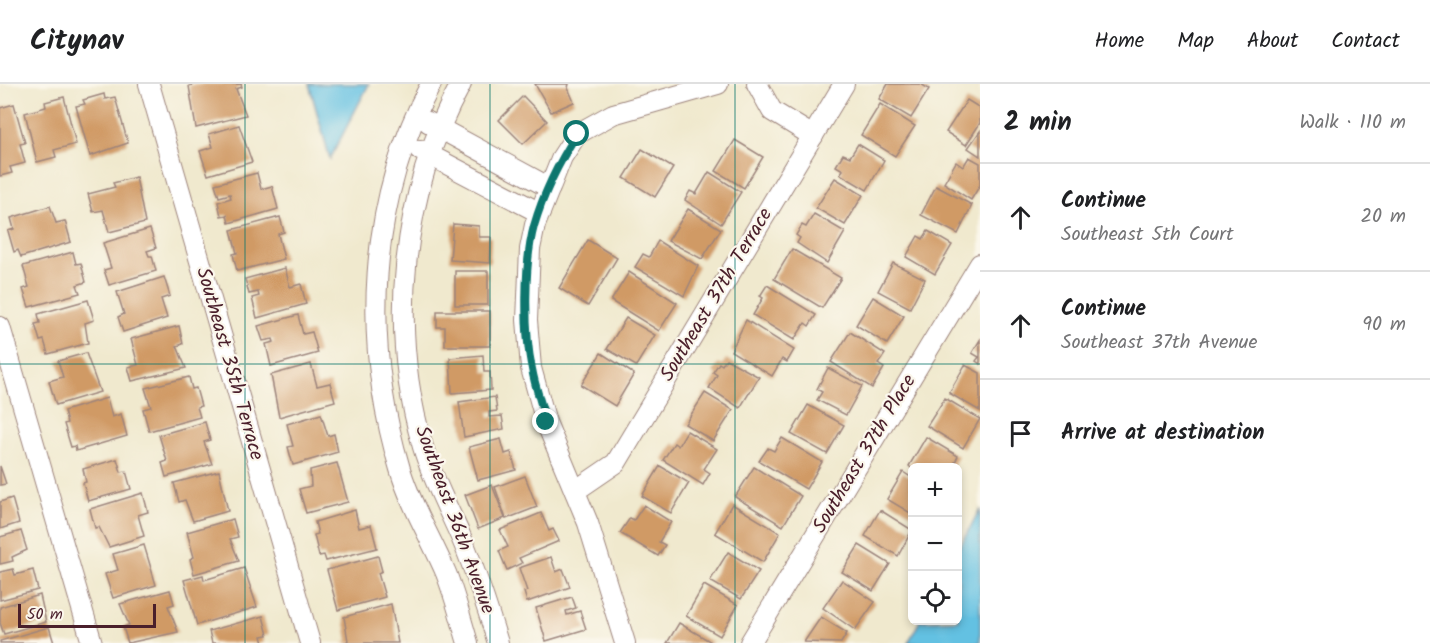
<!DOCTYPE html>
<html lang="en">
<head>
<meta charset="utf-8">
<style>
	:root { --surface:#fff; --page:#f6f6f6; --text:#202124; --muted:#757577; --line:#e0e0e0 }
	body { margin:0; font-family:Kalam,sans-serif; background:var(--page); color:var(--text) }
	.controls { position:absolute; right:18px; bottom:18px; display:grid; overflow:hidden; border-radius:9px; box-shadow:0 3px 9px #0003 }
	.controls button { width:54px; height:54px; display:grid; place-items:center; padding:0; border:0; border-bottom:2px solid var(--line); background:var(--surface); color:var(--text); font:30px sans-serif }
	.scale { position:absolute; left:18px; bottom:15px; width:138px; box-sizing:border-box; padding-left:6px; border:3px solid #4a1f2b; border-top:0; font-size:16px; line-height:21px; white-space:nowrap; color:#4a1f2b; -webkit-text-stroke:4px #fbf7ec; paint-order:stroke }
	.stop { position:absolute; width:18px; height:18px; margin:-14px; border:4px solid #0f766e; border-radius:50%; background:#fff }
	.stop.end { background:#0f766e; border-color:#fff; box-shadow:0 2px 6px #0008 }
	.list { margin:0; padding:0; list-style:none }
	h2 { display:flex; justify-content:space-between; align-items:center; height:78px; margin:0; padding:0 24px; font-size:26px }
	h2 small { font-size:20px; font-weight:400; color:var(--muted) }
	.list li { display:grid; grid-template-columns:39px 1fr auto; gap:18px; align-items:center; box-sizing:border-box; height:108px; padding:0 24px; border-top:2px solid var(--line) }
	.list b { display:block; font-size:22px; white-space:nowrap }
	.list p { margin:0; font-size:20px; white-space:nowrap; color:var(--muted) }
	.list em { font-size:20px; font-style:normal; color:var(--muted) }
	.icon { flex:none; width:33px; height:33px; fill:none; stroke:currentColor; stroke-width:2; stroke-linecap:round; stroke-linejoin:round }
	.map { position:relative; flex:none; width:980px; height:559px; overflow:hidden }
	header { display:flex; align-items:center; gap:36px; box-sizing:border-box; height:84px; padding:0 30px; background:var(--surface); border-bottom:2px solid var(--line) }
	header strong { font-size:28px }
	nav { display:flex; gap:33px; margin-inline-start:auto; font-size:21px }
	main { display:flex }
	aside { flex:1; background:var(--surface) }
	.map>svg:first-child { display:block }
</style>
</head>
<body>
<header>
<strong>Citynav</strong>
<nav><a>Home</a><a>Map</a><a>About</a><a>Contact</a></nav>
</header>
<main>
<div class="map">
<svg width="980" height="559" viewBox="0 0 980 559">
	<rect width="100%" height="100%" fill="#fbf7ec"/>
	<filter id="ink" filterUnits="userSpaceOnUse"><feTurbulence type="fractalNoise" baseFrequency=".0167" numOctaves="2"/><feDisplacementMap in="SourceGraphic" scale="12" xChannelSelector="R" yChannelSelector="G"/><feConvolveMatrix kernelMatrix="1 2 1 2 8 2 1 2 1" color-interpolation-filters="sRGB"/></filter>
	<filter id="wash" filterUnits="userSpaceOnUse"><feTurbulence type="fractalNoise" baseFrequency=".008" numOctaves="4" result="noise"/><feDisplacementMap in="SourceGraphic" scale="24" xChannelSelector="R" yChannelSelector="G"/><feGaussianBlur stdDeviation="1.35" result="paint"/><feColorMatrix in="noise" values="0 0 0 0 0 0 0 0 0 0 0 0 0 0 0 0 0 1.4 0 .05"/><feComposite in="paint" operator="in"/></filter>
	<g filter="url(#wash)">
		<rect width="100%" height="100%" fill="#f0e9ce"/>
		<g fill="#64c1e2" stroke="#577086" stroke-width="1.5">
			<path d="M 309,0 L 369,0 L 330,75 Z"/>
			<path d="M 980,425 L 980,559 L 908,559 L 920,537 L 958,536 L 958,466 Z"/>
		</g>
		<g id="blocks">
			<g fill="#d09a65">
				<path d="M 195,0 L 241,0 L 242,3 L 236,5 L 246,31 L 196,44 L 189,2 Z"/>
				<path d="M 535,0 L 569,0 L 568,4 L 574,18 L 551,28 Z"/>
				<path d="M 888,0 L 921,0 L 929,5 L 911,34 L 879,15 Z"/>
				<path d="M 104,10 L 105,15 L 115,13 L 128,59 L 90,72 L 76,22 L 85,20 L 83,16 Z"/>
				<path d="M 523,12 L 547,37 L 523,60 L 499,36 Z"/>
				<path d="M 64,13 L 76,60 L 54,66 L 56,73 L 37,78 L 25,29 L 46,23 L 45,18 Z"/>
				<path d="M 967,16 L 980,24 L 980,39 L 966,61 L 946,48 Z"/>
				<path d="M 14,20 L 25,59 L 20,60 L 25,79 L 10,83 L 12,89 L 0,92 L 0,24 Z"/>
				<path d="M 880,20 L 915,42 L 895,72 L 861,51 Z"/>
				<path d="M 239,41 L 252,78 L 208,91 L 200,67 L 213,63 L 209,50 Z"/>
				<path d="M 980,47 L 980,72 L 968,64 Z"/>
				<path d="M 735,56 L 763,73 L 744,104 L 716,87 Z"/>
				<path d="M 858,60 L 884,76 L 867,106 L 840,90 L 843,86 L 836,82 L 843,70 L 850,73 Z"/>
				<path d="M 642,65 L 673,84 L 655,113 L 624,94 Z"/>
				<path d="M 969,73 L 980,79 L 980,101 L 971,116 L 944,99 L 956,78 L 963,83 Z"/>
				<path d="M 709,88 L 741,108 L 721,140 L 685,116 L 690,107 L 696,110 Z"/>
				<path d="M 257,89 L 261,105 L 272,102 L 278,125 L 229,139 L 227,131 L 221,132 L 218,118 L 231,114 L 230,110 L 219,113 L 215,100 Z"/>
				<path d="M 136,93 L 145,139 L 109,148 L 103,126 L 93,128 L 88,110 L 115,103 L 113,99 Z"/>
				<path d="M 835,94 L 863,111 L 845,141 L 816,124 Z"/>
				<path d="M 936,102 L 972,121 L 958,150 L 921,131 Z"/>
				<path d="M 50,122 L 56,139 L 65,137 L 71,158 L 21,173 L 18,166 L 14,168 L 8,147 L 14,145 L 11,134 Z"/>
				<path d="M 688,125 L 721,145 L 702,175 L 668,157 Z"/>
				<path d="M 814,130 L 845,148 L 827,179 L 797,159 L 800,154 L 796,151 L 802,141 L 806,143 Z"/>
				<path d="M 280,133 L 284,148 L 278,150 L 284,175 L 237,187 L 233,170 L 237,169 L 231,146 Z"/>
				<path d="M 453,140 L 479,142 L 479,153 L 491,153 L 490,179 L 450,176 Z"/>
				<path d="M 150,145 L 156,164 L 147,167 L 149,172 L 152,172 L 156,187 L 109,201 L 104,186 L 111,184 L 103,159 Z"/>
				<path d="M 928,147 L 952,161 L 935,190 L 906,173 L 918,152 L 923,155 Z"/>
				<path d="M 588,156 L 617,174 L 588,222 L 559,204 Z"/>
				<path d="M 658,157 L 698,182 L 684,212 L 635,183 L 643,170 L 649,173 Z"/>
				<path d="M 792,165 L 841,194 L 822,224 L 774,195 Z"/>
				<path d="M 73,168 L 76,180 L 81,179 L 86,198 L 77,201 L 80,209 L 29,223 L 23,205 L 29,203 L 23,182 Z"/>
				<path d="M 893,179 L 925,195 L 910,224 L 878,207 Z"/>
				<path d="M 285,184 L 290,203 L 301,200 L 306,220 L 257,234 L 252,214 L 259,212 L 258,208 L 249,210 L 245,195 Z"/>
				<rect x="455" y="187" width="33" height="34"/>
				<path d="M 629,188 L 677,219 L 659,247 L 611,217 Z"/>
				<path d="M 164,193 L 170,212 L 161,215 L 167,234 L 123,248 L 118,233 L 124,230 L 117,208 Z"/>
				<path d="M 767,201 L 816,231 L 809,242 L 805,239 L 794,256 L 753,231 L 763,214 L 760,212 Z"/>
				<path d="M 873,213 L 904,232 L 887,260 L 856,241 Z"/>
				<path d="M 88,216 L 94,236 L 85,239 L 88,259 L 48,270 L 44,256 L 40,257 L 35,240 L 40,239 L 38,230 Z"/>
				<path d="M 437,227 L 490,227 L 490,262 L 445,262 L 445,243 L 437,243 Z"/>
				<path d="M 298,231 L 303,250 L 312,248 L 318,269 L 271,282 L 266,260 L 274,258 L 273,255 L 263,257 L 258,242 Z"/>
				<path d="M 626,234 L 655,251 L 636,282 L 607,265 Z"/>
				<path d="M 746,236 L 794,266 L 787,278 L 782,275 L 772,292 L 731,267 Z"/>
				<path d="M 179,242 L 183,260 L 177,262 L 186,284 L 132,297 L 128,283 L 138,281 L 131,255 Z"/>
				<path d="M 850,248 L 885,270 L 878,280 L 884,284 L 872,304 L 831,278 Z"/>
				<path d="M 980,256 L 980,280 L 976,277 L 979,273 L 972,269 Z"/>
				<path d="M 86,269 L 100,308 L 56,321 L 49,297 L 63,293 L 58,277 Z"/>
				<path d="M 601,269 L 634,290 L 615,322 L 581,301 Z"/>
				<path d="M 483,271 L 484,288 L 490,288 L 491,306 L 452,309 L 450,274 Z"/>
				<path d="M 726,275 L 759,293 L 740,324 L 709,304 L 717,291 L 713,288 L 719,279 L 722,281 Z"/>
				<path d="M 311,280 L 317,302 L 330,299 L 335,317 L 279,333 L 271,291 Z"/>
				<path d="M 965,281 L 980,289 L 980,327 L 949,309 Z"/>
				<path d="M 828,284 L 862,302 L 846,331 L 817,316 L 822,308 L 817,305 Z"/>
				<path d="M 189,293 L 192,305 L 196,304 L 201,322 L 197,323 L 200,333 L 149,347 L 143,325 L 151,323 L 145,304 Z"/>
				<path d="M 705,309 L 733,326 L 713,357 L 685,340 Z"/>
				<path d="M 495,313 L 497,327 L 489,328 L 489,333 L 502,332 L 504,345 L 464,353 L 459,318 Z"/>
				<path d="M 107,314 L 112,333 L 121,330 L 127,352 L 76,367 L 75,362 L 71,363 L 64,340 L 67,339 L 64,327 Z"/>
				<path d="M 945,314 L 980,335 L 963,364 L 927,342 Z"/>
				<path d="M 808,321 L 844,341 L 827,370 L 791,350 Z"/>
				<path d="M 321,330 L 328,352 L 334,350 L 338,368 L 293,381 L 288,363 L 293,362 L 287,340 Z"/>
				<path d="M 205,338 L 210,356 L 204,358 L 212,380 L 166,393 L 162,379 L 167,377 L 159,351 Z"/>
				<path d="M 687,347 L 717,365 L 704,385 L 710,389 L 703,401 L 663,376 L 674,359 L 678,362 Z"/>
				<path d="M 926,353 L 958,372 L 952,384 L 912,385 L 909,382 Z"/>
				<path d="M 782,354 L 822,378 L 806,405 L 759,377 L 768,364 L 774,367 Z"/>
				<path d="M 501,355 L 505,370 L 511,368 L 516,386 L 478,396 L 469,363 Z"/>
				<path d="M 117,375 L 121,388 L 126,387 L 131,405 L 88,417 L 83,399 L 86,398 L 83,385 Z"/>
				<path d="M 337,379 L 348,418 L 306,429 L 299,405 L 311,402 L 310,386 Z"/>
				<path d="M 0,382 L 6,400 L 0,401 Z"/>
				<path d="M 660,382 L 689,399 L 671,429 L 642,412 Z"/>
				<path d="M 754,383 L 801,412 L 783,442 L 735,413 Z"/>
				<path d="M 219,387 L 228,427 L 193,437 L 185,416 L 179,418 L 174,399 Z"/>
				<path d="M 903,388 L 912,394 L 912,430 L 887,415 Z"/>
				<path d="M 525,392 L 537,423 L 506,435 L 495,403 Z"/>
				<path d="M 492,401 L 505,434 L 478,445 L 465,411 Z"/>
				<path d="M 143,409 L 148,428 L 138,431 L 144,452 L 109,463 L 99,443 L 95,444 L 90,425 Z"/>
				<path d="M 12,414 L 19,439 L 0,445 L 0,418 Z"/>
				<path d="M 732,420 L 780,449 L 763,478 L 715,449 Z"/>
				<path d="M 644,421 L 671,438 L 659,458 L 665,461 L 658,472 L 620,449 L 630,434 L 634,436 Z"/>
				<path d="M 355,426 L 359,444 L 371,441 L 377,464 L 326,477 L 324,471 L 319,472 L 314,451 L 318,450 L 315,438 Z"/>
				<path d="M 880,426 L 912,446 L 898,472 L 865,452 Z"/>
				<path d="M 541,429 L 549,447 L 553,445 L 559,457 L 519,474 L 522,479 L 507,486 L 499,467 L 508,463 L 500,446 Z"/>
				<path d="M 233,435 L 238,453 L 230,455 L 239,477 L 194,490 L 190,475 L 194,473 L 187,448 Z"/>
				<path d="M 21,447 L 27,466 L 12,473 L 13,477 L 0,480 L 0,453 Z"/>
				<path d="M 144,461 L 156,501 L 113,514 L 105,490 L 118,486 L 113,470 Z"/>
				<path d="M 859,461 L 890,480 L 873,507 L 842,488 Z"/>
				<path d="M 728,468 L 759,487 L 741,515 L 710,497 Z"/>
				<path d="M 378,472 L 382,487 L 378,489 L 385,513 L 338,526 L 327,486 Z"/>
				<path d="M 551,473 L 556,488 L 563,485 L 570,503 L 527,518 L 524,508 L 527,507 L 519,484 Z"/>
				<path d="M 244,484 L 257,523 L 197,541 L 184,496 L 203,491 L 204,496 Z"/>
				<path d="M 13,485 L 15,491 L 33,486 L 38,506 L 0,516 L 0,488 Z"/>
				<path d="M 842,496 L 875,518 L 855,546 L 823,524 Z"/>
				<path d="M 704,501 L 738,521 L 720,552 L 686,532 Z"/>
				<path d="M 170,506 L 174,520 L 168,522 L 178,548 L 128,559 L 123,543 L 129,541 L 120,520 Z"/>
				<path d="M 40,511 L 46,538 L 4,550 L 0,539 L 0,523 Z"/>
				<path d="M 572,513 L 576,524 L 566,527 L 567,531 L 580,527 L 586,545 L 546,557 L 536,524 Z"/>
				<path d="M 391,520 L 398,559 L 342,559 L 348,557 L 344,533 Z"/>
				<path d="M 263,532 L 268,551 L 262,552 L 264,559 L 212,559 L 209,547 Z"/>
				<path d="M 821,533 L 847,549 L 841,559 L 804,558 Z"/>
				<path d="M 679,539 L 713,559 L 667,559 Z"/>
				<path d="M 49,543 L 54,559 L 0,559 L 0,557 Z"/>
			</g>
		</g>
	</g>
	<g filter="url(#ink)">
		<use href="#blocks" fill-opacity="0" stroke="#9d847c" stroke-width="1.5"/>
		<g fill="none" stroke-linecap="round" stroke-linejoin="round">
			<g stroke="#9d847c" stroke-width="22">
				<g id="street">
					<path d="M 149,0 L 310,559"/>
					<path d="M 431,0 C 368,118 362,258 400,385 C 411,422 431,454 446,489 C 455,512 461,536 468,559"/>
					<path d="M 461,0 C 401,109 388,244 423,363 C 433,397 450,427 464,460 C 477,492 488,526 498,559"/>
					<path d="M 757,0 L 772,27 L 813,52"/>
					<path d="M 428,38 L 550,104"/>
					<path d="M 420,66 L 540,129"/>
					<path d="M 0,243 L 92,559"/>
					<path d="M 575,407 L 616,379 L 844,0"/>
					<path d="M 625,559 L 588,439 L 546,338 L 531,284 L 527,236 L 530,165 L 535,141 L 562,73 L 577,50 L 613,30 L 718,0"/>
					<path d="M 750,559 L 980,180"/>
				</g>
			</g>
			<use href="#street" stroke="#fff" stroke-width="20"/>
		</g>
	</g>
	<g fill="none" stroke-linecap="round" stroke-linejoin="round" filter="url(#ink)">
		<path stroke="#0f766e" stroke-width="8" d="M 546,338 C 542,321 535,303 532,285 C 524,248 524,179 534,142 C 543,111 559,78 577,50"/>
	</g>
	<path fill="none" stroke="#0f766e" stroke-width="1.5" stroke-opacity="0.55" d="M 245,0 L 245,559M 490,0 L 490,559M 735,0 L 735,559M 0,280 L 980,280"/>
	<g text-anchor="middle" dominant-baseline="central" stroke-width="4.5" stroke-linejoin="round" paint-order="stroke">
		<g font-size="20" fill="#4a1f2b" stroke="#fbf7ec">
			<text transform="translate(717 211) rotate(-59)">Southeast 37th Terrace</text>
			<text transform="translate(229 280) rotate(74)">Southeast 35th Terrace</text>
			<text transform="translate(865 370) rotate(-59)">Southeast 37th Place</text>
			<text transform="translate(454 436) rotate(70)">Southeast 36th Avenue</text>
		</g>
	</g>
</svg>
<div class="controls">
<button>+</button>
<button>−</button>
<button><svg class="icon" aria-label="locate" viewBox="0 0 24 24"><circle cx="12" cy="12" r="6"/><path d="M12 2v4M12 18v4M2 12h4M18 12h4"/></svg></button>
</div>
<div class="scale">50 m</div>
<div class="stop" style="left:577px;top:50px"></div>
<div class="stop end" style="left:546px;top:338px"></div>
</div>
<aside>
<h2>2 min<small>Walk · 110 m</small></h2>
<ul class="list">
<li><svg class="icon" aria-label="ahead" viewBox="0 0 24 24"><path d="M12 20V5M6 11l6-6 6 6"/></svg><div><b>Continue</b><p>Southeast 5th Court</p></div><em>20 m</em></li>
<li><svg class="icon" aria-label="ahead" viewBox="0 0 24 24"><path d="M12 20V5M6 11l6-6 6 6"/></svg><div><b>Continue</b><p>Southeast 37th Avenue</p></div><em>90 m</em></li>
<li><svg class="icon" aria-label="arrive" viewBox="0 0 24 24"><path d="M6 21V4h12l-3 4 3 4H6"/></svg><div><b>Arrive at destination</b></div></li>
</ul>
</aside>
</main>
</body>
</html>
